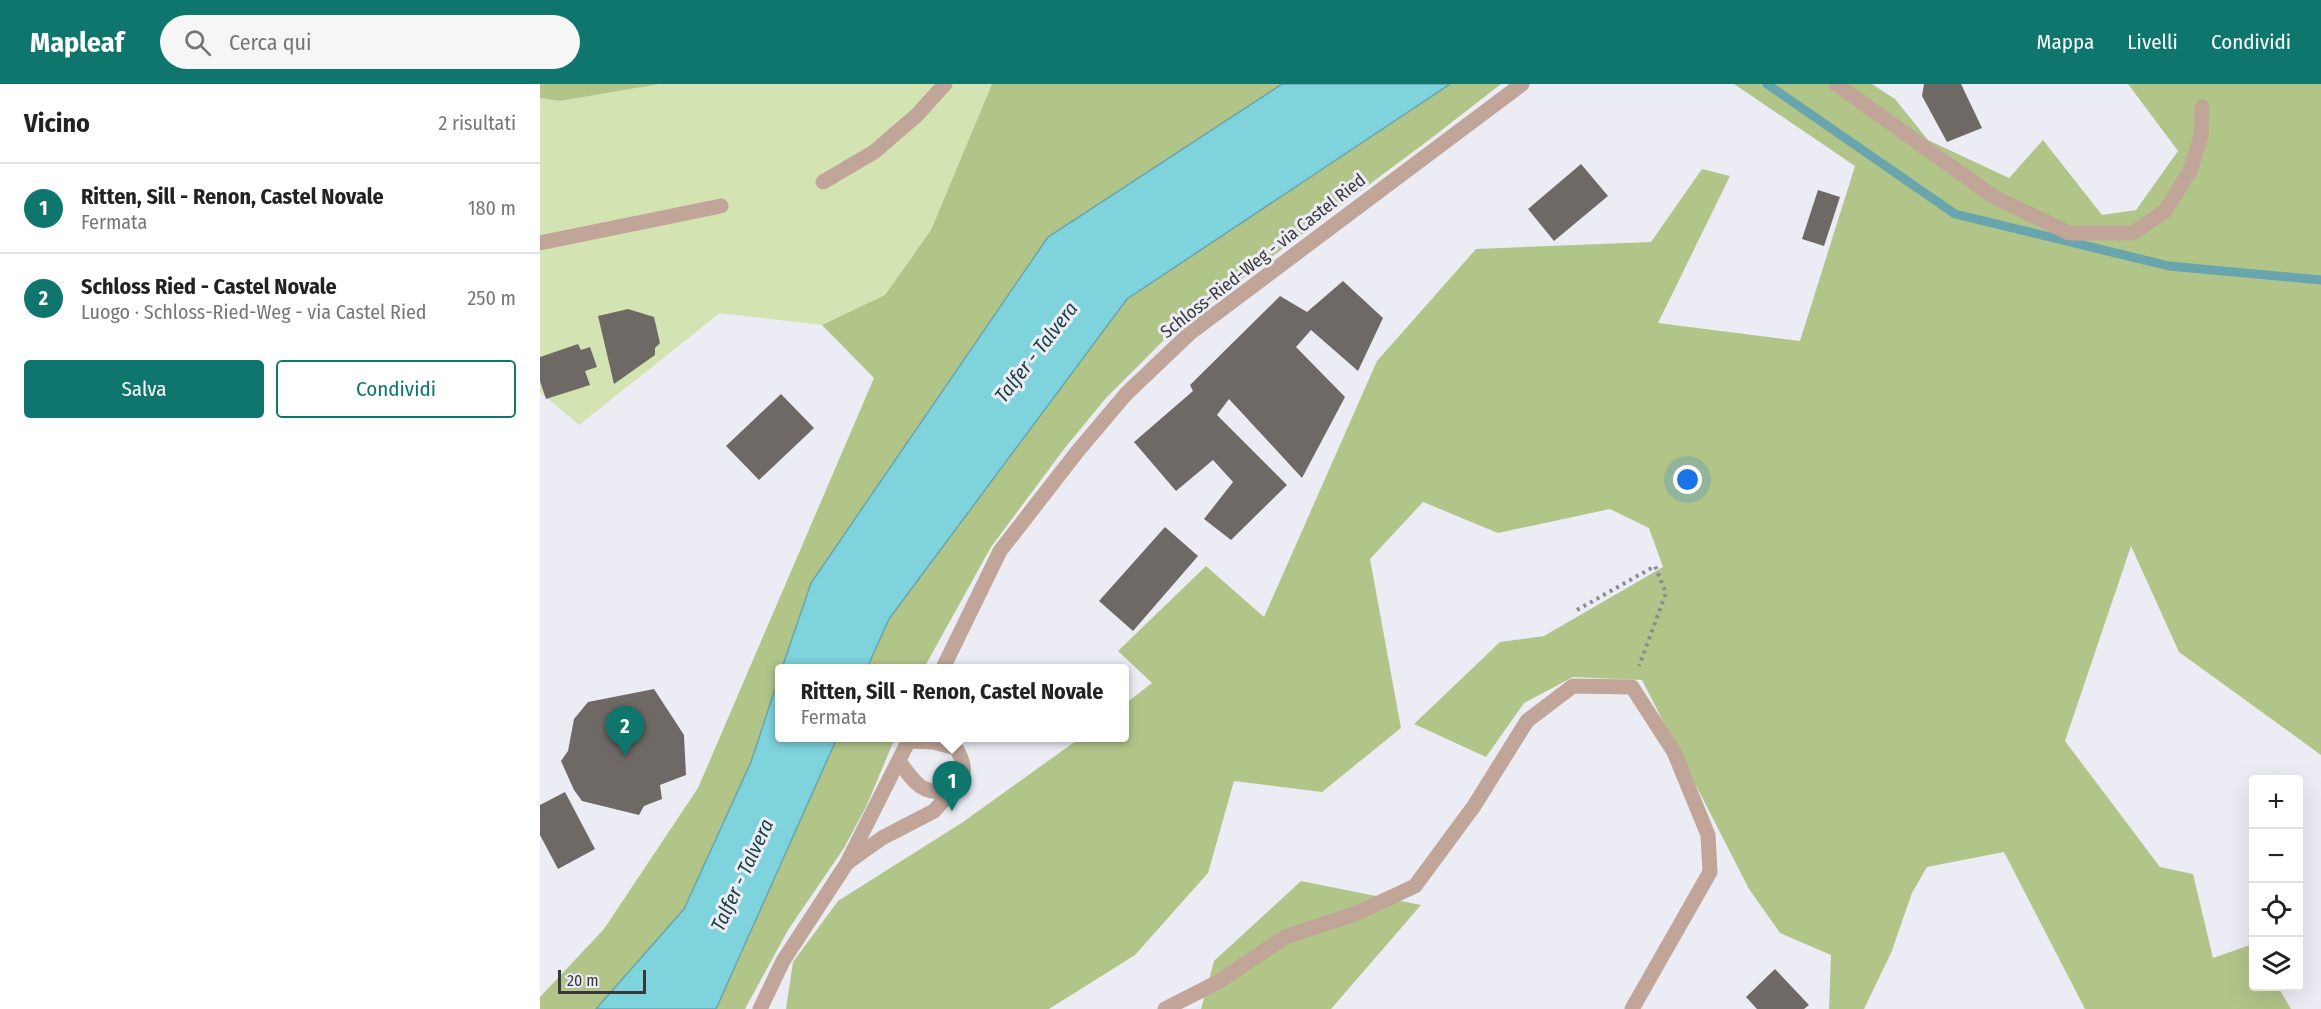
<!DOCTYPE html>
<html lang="it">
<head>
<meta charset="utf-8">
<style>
	:root { --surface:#fff; --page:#f6f6f6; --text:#222; --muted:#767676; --line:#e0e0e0; --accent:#0f766e }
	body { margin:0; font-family:"Fira Sans Condensed",sans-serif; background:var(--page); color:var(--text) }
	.controls { position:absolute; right:18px; bottom:18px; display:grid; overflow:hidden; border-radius:6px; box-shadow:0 6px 24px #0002 }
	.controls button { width:54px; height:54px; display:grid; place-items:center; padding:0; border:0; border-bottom:2px solid var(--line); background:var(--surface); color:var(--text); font:30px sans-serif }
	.scale { position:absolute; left:18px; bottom:15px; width:88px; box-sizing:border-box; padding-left:6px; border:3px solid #39393c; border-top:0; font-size:16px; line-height:21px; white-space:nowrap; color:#39393c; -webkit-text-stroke:4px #ecedf4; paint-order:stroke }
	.you { position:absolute; left:1148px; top:396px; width:21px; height:21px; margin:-15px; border:4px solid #fff; border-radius:50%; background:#1a73e8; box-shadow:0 0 0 9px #1a73e833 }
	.badge { display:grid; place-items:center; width:39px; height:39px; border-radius:50%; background:var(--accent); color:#fff; font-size:20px; font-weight:700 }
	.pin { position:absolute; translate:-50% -50px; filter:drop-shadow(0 2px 3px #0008) }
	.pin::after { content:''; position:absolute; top:32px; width:21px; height:18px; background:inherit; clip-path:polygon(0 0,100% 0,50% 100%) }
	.popup { position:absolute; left:235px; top:580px; width:354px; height:78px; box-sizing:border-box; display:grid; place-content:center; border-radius:6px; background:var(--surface); filter:drop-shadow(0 2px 4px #0005); font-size:20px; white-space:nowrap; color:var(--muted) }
	.popup b { font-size:22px; color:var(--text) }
	.popup::after { content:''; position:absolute; left:50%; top:100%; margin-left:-12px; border:12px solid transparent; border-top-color:var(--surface) }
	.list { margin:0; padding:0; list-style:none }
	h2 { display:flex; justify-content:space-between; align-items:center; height:78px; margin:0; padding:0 24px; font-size:26px }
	h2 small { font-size:20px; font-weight:400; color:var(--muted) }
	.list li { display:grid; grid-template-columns:39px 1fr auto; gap:18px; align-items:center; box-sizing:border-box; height:90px; padding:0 24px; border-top:2px solid var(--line) }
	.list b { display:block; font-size:22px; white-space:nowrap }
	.list p { margin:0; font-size:20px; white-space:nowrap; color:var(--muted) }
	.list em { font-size:20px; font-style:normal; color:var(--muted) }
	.actions { display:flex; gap:12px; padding:18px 24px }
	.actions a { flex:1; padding:14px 0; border:2px solid var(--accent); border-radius:6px; text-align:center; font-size:21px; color:var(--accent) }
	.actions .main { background:var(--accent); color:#fff }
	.icon { flex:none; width:33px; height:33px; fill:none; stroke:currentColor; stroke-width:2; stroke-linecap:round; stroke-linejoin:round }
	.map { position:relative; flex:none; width:1781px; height:925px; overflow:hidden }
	header { display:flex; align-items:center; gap:36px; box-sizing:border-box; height:84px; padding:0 30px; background:var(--accent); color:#fff }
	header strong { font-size:28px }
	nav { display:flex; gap:33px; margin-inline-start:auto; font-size:21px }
	.search { width:420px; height:54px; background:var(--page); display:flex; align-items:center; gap:15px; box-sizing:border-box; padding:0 21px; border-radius:33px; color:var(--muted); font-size:22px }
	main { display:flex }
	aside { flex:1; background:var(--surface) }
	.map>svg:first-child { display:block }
</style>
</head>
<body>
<header>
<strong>Mapleaf</strong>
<div class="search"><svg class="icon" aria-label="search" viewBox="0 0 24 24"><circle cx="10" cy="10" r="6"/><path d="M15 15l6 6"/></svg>Cerca qui</div>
<nav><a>Mappa</a><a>Livelli</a><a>Condividi</a></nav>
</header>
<main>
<aside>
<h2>Vicino<small>2 risultati</small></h2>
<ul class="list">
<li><span class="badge">1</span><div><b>Ritten, Sill - Renon, Castel Novale</b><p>Fermata</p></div><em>180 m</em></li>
<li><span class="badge">2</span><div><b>Schloss Ried - Castel Novale</b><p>Luogo · Schloss-Ried-Weg - via Castel Ried</p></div><em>250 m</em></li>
</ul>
<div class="actions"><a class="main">Salva</a><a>Condividi</a></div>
</aside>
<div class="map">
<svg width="1781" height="925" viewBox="0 0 1781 925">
	<rect width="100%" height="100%" fill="#ecedf4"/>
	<path fill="#d3e4b2" d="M 120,0 L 452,0 L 391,146 L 345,211 L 282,241 L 180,229 L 39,341 L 0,308 L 0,14 L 20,17 Z"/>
	<g fill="#b1c589">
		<path d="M 0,0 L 120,0 L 20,17 L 0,14 Z"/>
		<path d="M 452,0 L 742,0 L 508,153 L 271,499 L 242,584 L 240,584 L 239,593 L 211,677 L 144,825 L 56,925 L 0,925 L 0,913 L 64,845 L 158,704 L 334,294 L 282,241 L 345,211 L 391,146 Z"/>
		<path d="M 910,0 L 961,0 L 889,56 L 636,244 L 566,314 L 524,365 L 451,463 L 384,584 L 327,584 L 349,535 L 587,215 Z"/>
		<path d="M 1194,0 L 1332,0 L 1355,15 L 1388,56 L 1469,94 L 1503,56 L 1562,131 L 1596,126 L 1638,67 L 1588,0 L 1781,0 L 1781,671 L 1639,568 L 1591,462 L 1525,657 L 1620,783 L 1653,790 L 1673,874 L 1713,860 L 1714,902 L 1738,903 L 1751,925 L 1545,925 L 1464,768 L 1387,783 L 1372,809 L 1351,869 L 1324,925 L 1289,925 L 1291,871 L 1240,849 L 1209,805 L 1102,596 L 1033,593 L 984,619 L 946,673 L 874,640 L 960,558 L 1004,552 L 1123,483 L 1109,444 L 1070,425 L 958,449 L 883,418 L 830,475 L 861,644 L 782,708 L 694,697 L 668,789 L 595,871 L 509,925 L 246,925 L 253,878 L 298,817 L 423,738 L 540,654 L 584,654 L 585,620 L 612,599 L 578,567 L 666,482 L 724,533 L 837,277 L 936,165 L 1111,158 L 1162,85 L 1190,92 L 1118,239 L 1260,257 L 1315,82 Z"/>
		<path d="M 297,654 L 355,654 L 326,723 L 304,764 L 248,846 L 205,925 L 176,925 Z"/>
		<path d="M 761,797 L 881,821 L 791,925 L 661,925 L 674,877 Z"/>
	</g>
	<g fill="#7ed3dd" stroke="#69a5ad" stroke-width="1.5">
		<path d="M 742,0 L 910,0 L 587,215 L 349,535 L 327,584 L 242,584 L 271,499 L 508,153 Z"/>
		<path d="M 239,593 L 240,654 L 297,654 L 176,925 L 56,925 L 144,825 L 211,678 Z"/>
	</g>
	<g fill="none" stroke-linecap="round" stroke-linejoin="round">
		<path stroke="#69a5ad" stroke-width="9" d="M 1227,0 L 1415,130 L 1629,182 L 1781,196"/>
	</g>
	<g fill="#6f6966">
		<path d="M 1384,0 L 1421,0 L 1442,44 L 1407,58 L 1382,12 Z"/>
		<path d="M 1041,80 L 1068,112 L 1014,157 L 988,125 Z"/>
		<path d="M 1278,106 L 1300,113 L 1284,162 L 1262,155 Z"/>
		<path d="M 803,197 L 843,234 L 818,287 L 771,246 L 756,263 L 805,313 L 762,394 L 689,315 L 677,331 L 747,401 L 691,456 L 664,435 L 693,398 L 673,376 L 636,407 L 594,358 L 653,307 L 650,301 L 740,212 L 767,228 Z"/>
		<path d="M 88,225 L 114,233 L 120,259 L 115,264 L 115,271 L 74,300 L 58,232 Z"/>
		<path d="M 38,260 L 41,266 L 50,263 L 57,283 L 45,287 L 50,301 L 6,315 L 0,297 L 0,273 Z"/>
		<path d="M 241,310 L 274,344 L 219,396 L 186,362 Z"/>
		<path d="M 625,443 L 658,472 L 593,547 L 559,517 Z"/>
		<path d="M 114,605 L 144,651 L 146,691 L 120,701 L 122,715 L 104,722 L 99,731 L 42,717 L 34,706 L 21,677 L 28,667 L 34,635 L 48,618 Z"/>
		<path d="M 25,708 L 55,765 L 18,785 L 0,751 L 0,721 Z"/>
		<path d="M 1235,885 L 1269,921 L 1264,925 L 1217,925 L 1206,913 Z"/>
	</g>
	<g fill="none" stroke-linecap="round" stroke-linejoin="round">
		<path stroke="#8b8b90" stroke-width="4" stroke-dasharray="3 4.5" stroke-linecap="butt" d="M 1037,526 L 1115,482 L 1126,509 L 1099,582"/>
		<g stroke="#c1a599" stroke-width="15">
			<path d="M 1296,0 L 1454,113 L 1529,149 L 1593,149 L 1625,127 L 1650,87 L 1661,52 L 1662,23"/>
			<path d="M 283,98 L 334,68 L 377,31 L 405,0"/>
			<path d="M 0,159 L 181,122"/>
			<path d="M 359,677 C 375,700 382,711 412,707 C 426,690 427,684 416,664 L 393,658 L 368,657"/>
			<path d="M 307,779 L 342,754 L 394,727 L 412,707"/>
			<path d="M 625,925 L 678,898 L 745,853 L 815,830 L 875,802 L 934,722 L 987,637 L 1033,602 L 1092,603 L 1134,668 L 1168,751 L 1170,788 L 1092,925"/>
		</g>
		<g stroke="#c1a599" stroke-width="15">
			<path d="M 403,584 L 460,467 L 537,368 L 586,310 L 650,249 L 982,0"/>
			<path d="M 220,925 L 243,877 L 307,779 L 370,654"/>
		</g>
	</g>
	<g text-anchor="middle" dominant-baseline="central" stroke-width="6" stroke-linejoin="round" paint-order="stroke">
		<g font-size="18" fill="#39393c" stroke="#ecedf4">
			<text transform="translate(723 172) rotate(-38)">Schloss-Ried-Weg - via Castel Ried</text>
		</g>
		<g font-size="20" font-style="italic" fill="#173f44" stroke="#ecedf4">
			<text transform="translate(496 268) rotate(-52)">Talfer - Talvera</text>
			<text transform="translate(202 791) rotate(-65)">Talfer - Talvera</text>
		</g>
	</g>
</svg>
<div class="controls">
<button>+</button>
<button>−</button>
<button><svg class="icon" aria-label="locate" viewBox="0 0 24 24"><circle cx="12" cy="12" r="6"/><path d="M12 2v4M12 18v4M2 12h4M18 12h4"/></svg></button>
<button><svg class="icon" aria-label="layers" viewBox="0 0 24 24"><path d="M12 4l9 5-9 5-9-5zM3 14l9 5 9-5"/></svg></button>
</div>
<div class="scale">20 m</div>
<div class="you"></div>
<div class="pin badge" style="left:412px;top:727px">1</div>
<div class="popup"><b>Ritten, Sill - Renon, Castel Novale</b>Fermata</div>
<div class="pin badge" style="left:85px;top:672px">2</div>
</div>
</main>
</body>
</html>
